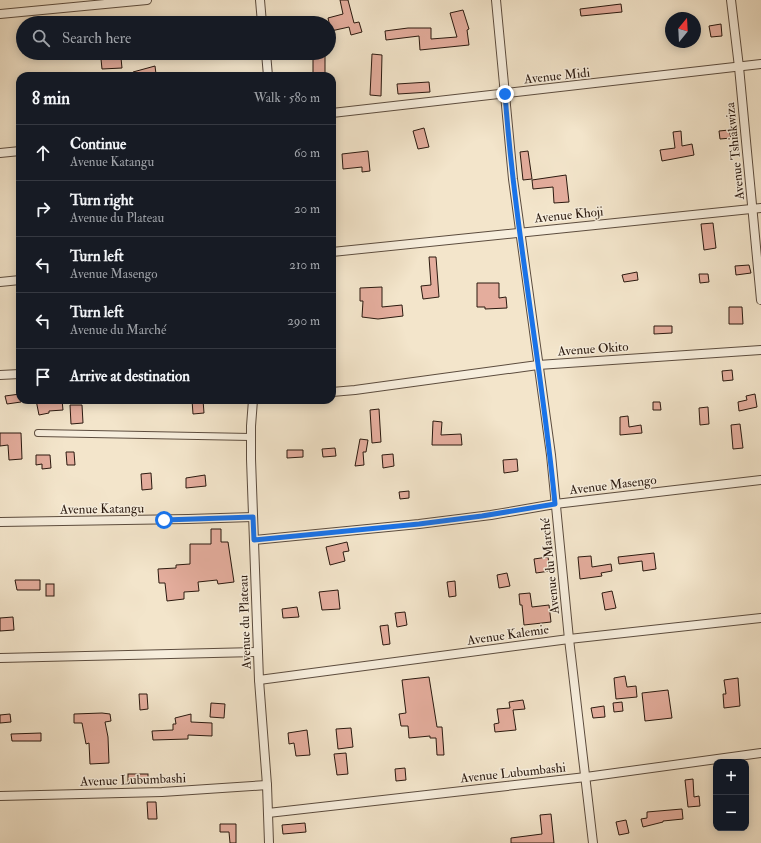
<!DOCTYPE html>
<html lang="en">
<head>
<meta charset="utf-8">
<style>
	:root { --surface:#171b24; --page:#20242c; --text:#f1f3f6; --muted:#9ea1a6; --line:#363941 }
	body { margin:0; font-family:"IM FELL Double Pica",serif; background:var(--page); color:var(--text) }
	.controls { position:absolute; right:12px; bottom:12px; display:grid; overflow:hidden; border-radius:8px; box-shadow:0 2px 10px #0003 }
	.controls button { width:36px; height:36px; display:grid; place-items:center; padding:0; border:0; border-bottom:1px solid var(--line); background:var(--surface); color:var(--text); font:20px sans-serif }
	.compass { position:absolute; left:665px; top:12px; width:36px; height:36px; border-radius:50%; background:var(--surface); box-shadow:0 2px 10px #0003; rotate:18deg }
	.stop { position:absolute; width:12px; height:12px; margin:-9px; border:3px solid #1a73e8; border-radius:50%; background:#fff }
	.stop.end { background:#1a73e8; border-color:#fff; box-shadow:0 1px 4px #0008 }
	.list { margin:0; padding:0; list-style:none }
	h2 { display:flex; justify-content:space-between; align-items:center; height:52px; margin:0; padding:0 16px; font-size:17px }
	h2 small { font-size:13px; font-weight:400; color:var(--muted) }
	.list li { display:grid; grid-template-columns:26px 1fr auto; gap:12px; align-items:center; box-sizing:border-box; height:56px; padding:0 16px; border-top:1px solid var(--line) }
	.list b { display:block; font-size:15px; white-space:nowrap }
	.list p { margin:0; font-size:13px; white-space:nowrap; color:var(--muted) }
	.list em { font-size:13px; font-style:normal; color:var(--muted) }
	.icon { flex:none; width:22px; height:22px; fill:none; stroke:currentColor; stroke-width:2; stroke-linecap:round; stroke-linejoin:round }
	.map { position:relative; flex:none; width:761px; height:843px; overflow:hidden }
	.search { position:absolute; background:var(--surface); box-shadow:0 2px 10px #0003; left:16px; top:16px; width:320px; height:44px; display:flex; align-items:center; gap:10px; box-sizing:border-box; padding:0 14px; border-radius:22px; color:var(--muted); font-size:15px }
	.panel { position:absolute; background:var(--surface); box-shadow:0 2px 10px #0003; left:16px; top:72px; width:320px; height:332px; border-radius:12px }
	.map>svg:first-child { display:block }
</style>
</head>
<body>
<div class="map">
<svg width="761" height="843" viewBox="0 0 761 843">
	<rect width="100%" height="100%" fill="#f3e5cb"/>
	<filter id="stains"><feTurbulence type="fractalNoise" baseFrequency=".005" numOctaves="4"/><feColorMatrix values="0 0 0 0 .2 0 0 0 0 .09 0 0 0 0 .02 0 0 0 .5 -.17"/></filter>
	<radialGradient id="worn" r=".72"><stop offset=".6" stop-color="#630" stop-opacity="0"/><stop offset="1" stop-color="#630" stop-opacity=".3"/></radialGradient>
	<g fill="#e4ad9d" stroke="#2a190f">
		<path d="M 340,0 L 348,0 L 354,23 L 359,22 L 362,32 L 351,35 L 349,27 L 331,31 L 328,18 L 343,14 Z"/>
		<path d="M 621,4 L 622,12 L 581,16 L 580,9 Z"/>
		<path d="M 463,10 L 469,29 L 467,30 L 469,45 L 420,50 L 419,36 L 386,40 L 385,31 L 408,28 L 431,28 L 431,39 L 457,37 L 450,13 Z"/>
		<path d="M 721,24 L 722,36 L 711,37 L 709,26 Z"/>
		<path d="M 372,54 L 382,55 L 381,96 L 370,95 Z"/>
		<rect x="313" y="56" width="12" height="20"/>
		<path d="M 121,58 L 122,68 L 102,69 L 101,59 Z"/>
		<path d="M 155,66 L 156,74 L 134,75 L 133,72 Z"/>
		<path d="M 429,82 L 430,92 L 398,94 L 397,84 Z"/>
		<path d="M 424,128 L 429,147 L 418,149 L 413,131 Z"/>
		<path d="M 729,130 L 731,138 L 720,139 L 719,131 Z"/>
		<path d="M 681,131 L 682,146 L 692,144 L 694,155 L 662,161 L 660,150 L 675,148 L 673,132 Z"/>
		<path d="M 368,151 L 370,171 L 362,172 L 362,167 L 343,169 L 342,154 Z"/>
		<path d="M 528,151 L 532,179 L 523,180 L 520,152 Z"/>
		<path d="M 566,175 L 569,202 L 554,203 L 553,187 L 533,189 L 532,180 Z"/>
		<path d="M 713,223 L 716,248 L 704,250 L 701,224 Z"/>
		<path d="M 429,257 L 436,257 L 439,297 L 423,299 L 421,286 L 431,285 Z"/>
		<path d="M 749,265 L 751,273 L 736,275 L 735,266 Z"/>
		<path d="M 637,272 L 638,280 L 624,282 L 622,275 Z"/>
		<path d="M 699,274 L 708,274 L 709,282 L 700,283 Z"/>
		<path d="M 477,283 L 499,283 L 499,298 L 506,297 L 507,308 L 485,309 L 485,307 L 477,307 Z"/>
		<path d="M 382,287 L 382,307 L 402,305 L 403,316 L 378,319 L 362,317 L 363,301 L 360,301 L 360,288 Z"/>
		<path d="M 729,307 L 742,307 L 743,324 L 729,324 Z"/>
		<path d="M 654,326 L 672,326 L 672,333 L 654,334 Z"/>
		<path d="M 732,370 L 733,380 L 723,381 L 722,371 Z"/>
		<path d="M 20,394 L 21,402 L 7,404 L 5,396 Z"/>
		<path d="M 755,394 L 757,407 L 739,411 L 738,402 L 747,400 L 746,396 Z"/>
		<path d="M 36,400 L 62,400 L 63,410 L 49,411 L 49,413 L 39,415 Z"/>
		<path d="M 192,400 L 203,400 L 204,413 L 193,414 Z"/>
		<path d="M 653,402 L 660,402 L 661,410 L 653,410 Z"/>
		<path d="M 70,405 L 82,405 L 83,423 L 71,424 Z"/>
		<path d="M 708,407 L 709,424 L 700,425 L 699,408 Z"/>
		<path d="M 379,409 L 381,442 L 372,443 L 370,410 Z"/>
		<path d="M 628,416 L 629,427 L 641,425 L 642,433 L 620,435 L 620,417 Z"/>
		<path d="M 433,421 L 442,422 L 441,435 L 461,434 L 462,445 L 432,445 Z"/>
		<path d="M 740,424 L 743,448 L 733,449 L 731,425 Z"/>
		<path d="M 0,433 L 21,433 L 22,459 L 9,460 L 8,445 L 0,446 Z"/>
		<path d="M 360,439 L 368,440 L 366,452 L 363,452 L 364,465 L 355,466 Z"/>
		<path d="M 335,448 L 336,456 L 323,457 L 322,449 Z"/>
		<path d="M 287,450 L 303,450 L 303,457 L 287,458 Z"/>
		<path d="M 66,452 L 74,452 L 75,465 L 67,465 Z"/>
		<path d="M 393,454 L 394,466 L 383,468 L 382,455 Z"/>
		<path d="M 36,455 L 50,455 L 51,468 L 42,469 L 42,464 L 36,465 Z"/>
		<path d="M 517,459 L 518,471 L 504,473 L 503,460 Z"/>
		<path d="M 151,473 L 152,489 L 142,490 L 141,474 Z"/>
		<path d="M 205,475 L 206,486 L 186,488 L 186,478 Z"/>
		<path d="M 409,491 L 409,498 L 400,499 L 399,492 Z"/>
		<path d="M 211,529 L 221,529 L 221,542 L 228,542 L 234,582 L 218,584 L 217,580 L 198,582 L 199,591 L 184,592 L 184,599 L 167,601 L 165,583 L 159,583 L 158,569 L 176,568 L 176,565 L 190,564 L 190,544 L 211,544 Z"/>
		<path d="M 347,542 L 349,551 L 343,552 L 345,561 L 330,565 L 326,547 Z"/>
		<path d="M 654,553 L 656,569 L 643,571 L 642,561 L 619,564 L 618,557 Z"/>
		<path d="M 591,556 L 592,567 L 611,564 L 612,571 L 601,573 L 602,576 L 580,579 L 578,557 Z"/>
		<path d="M 548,557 L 550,571 L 536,573 L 534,559 Z"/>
		<path d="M 507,573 L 510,586 L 499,588 L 497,575 Z"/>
		<path d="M 15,580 L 40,580 L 40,590 L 17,590 Z"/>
		<path d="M 455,581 L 456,596 L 449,597 L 447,582 Z"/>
		<rect x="46" y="584" width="8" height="12"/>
		<path d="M 338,590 L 340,609 L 322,610 L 319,592 Z"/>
		<path d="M 612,591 L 616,608 L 605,610 L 602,593 Z"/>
		<path d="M 530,593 L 532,607 L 549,605 L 551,622 L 524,625 L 522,605 L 520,605 L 519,594 Z"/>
		<path d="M 297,607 L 299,617 L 283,618 L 282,609 Z"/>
		<path d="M 405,612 L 407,625 L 397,627 L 395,613 Z"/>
		<path d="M 13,617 L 14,630 L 0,631 L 0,618 Z"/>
		<path d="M 388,625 L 390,644 L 383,645 L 380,626 Z"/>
		<path d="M 625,676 L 627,687 L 636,686 L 637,697 L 616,699 L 614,678 Z"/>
		<path d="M 429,677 L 437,727 L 442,727 L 444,755 L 437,755 L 436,738 L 430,738 L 430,736 L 409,738 L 408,726 L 401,726 L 399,714 L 406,713 L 402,680 Z"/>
		<path d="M 738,678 L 740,706 L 724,708 L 723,694 L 726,694 L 724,680 Z"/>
		<path d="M 668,690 L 672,718 L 645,721 L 642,693 Z"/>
		<path d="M 139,694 L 147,694 L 148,709 L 140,710 Z"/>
		<path d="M 523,700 L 525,709 L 513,710 L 516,730 L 495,732 L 494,724 L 499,723 L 497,709 L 510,708 L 509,702 Z"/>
		<path d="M 622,702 L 623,711 L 614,712 L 613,703 Z"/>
		<path d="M 211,703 L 225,704 L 224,718 L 210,717 Z"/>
		<path d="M 604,706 L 605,717 L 593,718 L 591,708 Z"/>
		<path d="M 102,713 L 110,714 L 111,721 L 105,722 L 108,737 L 109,763 L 90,764 L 89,743 L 86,744 L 82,723 L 74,723 L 74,714 Z"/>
		<path d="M 10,714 L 11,722 L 0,723 L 0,715 Z"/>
		<path d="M 191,714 L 191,722 L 212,723 L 212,736 L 188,735 L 188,739 L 153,740 L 152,731 L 173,730 L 173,724 L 176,724 L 175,718 Z"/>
		<path d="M 351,728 L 353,747 L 338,749 L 336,729 Z"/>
		<path d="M 307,730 L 310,755 L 296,756 L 294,743 L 289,744 L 288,733 Z"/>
		<path d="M 41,733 L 41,741 L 12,741 L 11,734 Z"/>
		<path d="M 346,753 L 348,774 L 337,775 L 334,754 Z"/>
		<path d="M 405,768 L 406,780 L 396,781 L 395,769 Z"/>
		<rect x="128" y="774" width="20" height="8"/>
		<path d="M 693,779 L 694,797 L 699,796 L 700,806 L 688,807 L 685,780 Z"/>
		<path d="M 147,802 L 156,802 L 157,819 L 148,819 Z"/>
		<path d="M 682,809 L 683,819 L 663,821 L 663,822 L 643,827 L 641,819 L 647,818 L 647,812 Z"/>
		<path d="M 551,814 L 554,843 L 511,843 L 511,838 L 542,834 L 540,815 Z"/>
		<path d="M 626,820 L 629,833 L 619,835 L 616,822 Z"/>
		<path d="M 305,823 L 306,832 L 283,834 L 282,825 Z"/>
		<path d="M 220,824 L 236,824 L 236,843 L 230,843 L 229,832 L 220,832 Z"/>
	</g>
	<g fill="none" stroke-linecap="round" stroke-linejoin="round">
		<g stroke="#5c4c3e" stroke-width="8">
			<path id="pedestrian" d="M 38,433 L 251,437"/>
		</g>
		<g stroke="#5c4c3e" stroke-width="10">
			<g id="minor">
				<path d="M 260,0 L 262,23"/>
				<path d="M 496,0 L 513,179 L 551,455 L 569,639 L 593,843"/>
				<path d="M 731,0 L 739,67 L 761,300"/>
				<path d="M 0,14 L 147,0"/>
				<path d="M 266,53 L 268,76"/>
				<path d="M 332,113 L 761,64"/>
				<path d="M 0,153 L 20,151"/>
				<path d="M 332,252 L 761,208"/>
				<path d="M 0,282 L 20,280"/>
				<path d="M 0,375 L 20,374"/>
				<path d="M 332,392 L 355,390 L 538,365 L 761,350"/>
				<path d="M 253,400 L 251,426 L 251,459 L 259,680 L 267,785 L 269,843"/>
				<path d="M 0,522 L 188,519 L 253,517"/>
				<path d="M 254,540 L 419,524 L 491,515 L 555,504 L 761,480"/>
				<path d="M 0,658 L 258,652"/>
				<path d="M 259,680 L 569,639 L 761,618"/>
				<path d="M 0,796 L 162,792 L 267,785"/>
				<path d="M 268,813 L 586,777 L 761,753"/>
			</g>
		</g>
		<use href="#pedestrian" stroke="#f7eedd" stroke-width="6"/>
		<use href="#minor" stroke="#f7eedd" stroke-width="8"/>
	</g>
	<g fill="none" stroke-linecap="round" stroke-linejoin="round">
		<path stroke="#1a73e8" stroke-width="5" d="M 164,520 L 253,517 L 254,540 L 419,524 L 482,516 L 555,504 C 542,367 515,231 505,94"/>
	</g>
	<g text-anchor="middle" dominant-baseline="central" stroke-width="3" stroke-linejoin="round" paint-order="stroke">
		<g font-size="13" fill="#2a190f" stroke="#f7eedd">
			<text transform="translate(557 76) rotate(-6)">Avenue Midi</text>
			<text transform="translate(735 151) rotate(-96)">Avenue Tshiakwiza</text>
			<text transform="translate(569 215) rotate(-6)">Avenue Khoji</text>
			<text transform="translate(593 349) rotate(-4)">Avenue Okito</text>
			<text transform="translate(613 485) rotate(-7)">Avenue Masengo</text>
			<text transform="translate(102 509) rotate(-1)">Avenue Katangu</text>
			<text transform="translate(550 566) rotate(-96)">Avenue du Marché</text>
			<text transform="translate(245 622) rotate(-92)">Avenue du Plateau</text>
			<text transform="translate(508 635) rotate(-8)">Avenue Kalemie</text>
			<text transform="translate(513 773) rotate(-6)">Avenue Lubumbashi</text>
			<text transform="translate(133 780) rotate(-2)">Avenue Lubumbashi</text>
		</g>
	</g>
	<rect width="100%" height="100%" filter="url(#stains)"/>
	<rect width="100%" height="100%" fill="url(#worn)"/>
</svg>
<div class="controls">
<button>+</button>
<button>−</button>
</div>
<svg class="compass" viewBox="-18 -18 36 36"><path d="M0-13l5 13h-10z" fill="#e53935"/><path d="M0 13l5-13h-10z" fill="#9ea1a6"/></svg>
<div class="stop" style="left:164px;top:520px"></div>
<div class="stop end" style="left:505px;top:94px"></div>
<div class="search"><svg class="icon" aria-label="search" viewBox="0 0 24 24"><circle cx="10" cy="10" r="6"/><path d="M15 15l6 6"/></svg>Search here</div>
<section class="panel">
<h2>8 min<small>Walk · 580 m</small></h2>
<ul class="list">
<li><svg class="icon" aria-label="ahead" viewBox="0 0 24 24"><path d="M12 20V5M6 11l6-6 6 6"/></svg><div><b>Continue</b><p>Avenue Katangu</p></div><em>60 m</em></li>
<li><svg class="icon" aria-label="right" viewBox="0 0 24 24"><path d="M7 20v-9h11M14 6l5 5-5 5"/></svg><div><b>Turn right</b><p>Avenue du Plateau</p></div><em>20 m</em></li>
<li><svg class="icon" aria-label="left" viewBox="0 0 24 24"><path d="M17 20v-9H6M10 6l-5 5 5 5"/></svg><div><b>Turn left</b><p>Avenue Masengo</p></div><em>210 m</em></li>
<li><svg class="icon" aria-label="left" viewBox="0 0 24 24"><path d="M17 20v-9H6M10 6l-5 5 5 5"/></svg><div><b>Turn left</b><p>Avenue du Marché</p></div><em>290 m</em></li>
<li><svg class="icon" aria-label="arrive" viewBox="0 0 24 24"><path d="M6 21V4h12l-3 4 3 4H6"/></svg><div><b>Arrive at destination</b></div></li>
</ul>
</section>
</div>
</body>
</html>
